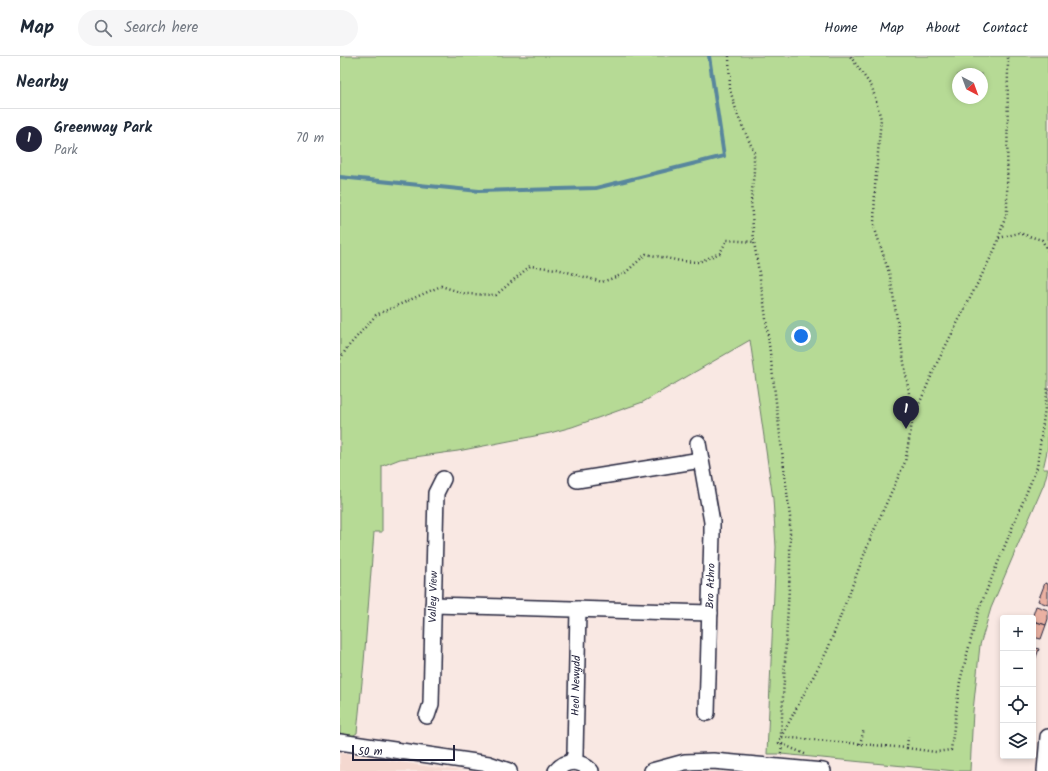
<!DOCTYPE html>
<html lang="en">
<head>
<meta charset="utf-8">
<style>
	:root { --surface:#fff; --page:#f6f6f7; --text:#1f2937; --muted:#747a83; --line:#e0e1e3; --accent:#22223b }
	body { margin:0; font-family:Kalam,sans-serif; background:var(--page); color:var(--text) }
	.controls { position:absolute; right:12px; bottom:12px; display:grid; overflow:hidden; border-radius:4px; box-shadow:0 2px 6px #0003 }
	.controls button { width:36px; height:36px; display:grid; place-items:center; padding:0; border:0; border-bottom:1px solid var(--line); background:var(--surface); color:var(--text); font:20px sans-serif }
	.compass { position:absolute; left:612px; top:12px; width:36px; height:36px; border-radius:50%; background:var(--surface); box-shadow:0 2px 6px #0003; rotate:139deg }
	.scale { position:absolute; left:12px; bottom:10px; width:103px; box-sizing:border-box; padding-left:4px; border:2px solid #22223b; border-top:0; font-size:11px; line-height:14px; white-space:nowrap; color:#22223b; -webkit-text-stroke:3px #fff; paint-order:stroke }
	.you { position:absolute; left:461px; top:280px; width:14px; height:14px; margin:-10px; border:3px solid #fff; border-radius:50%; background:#1a73e8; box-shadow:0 0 0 6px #1a73e833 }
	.badge { display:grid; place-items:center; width:26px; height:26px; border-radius:50%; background:var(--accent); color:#fff; font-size:13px; font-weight:700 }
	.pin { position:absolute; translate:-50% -33px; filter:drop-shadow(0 1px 2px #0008) }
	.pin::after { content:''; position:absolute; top:21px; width:14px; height:12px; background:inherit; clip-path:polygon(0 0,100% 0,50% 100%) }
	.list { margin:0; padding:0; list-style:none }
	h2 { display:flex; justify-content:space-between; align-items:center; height:52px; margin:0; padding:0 16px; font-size:17px }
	h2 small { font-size:13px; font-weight:400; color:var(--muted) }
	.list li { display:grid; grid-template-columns:26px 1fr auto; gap:12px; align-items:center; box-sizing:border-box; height:60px; padding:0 16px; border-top:1px solid var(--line) }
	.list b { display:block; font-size:15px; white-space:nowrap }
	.list p { margin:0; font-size:13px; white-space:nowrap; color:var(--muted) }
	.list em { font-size:13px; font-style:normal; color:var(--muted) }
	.icon { flex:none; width:22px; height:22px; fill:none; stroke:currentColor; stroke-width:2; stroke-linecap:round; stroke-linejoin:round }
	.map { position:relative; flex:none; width:708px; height:715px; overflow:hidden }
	header { display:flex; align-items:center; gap:24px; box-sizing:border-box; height:56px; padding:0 20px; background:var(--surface); border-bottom:1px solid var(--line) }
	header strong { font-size:19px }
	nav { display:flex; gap:22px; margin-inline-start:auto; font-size:14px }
	.search { width:280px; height:36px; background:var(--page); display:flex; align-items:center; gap:10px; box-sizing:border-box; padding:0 14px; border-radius:22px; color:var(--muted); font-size:15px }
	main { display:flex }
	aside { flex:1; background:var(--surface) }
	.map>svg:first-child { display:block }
</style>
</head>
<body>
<header>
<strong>Map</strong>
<div class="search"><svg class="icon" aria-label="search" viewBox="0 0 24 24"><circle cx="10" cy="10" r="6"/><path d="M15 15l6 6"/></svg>Search here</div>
<nav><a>Home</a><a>Map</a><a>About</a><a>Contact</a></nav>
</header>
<main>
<aside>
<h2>Nearby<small></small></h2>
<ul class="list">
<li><span class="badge">1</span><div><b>Greenway Park</b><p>Park</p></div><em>70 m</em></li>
</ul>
</aside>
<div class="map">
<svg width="708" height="715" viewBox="0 0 708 715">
	<rect width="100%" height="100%" fill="#f9e8e3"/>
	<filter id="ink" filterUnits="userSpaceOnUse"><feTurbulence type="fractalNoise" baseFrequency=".025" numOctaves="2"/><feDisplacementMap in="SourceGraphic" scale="8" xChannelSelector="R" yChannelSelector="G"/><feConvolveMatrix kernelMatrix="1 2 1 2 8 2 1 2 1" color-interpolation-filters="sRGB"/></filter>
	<g filter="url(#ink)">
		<path fill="#f4d8d0" d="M 0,697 L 92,711 L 122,715 L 0,715 Z"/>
		<path fill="#b6da95" stroke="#6c7e68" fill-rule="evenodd" d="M 0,0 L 708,0 L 708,391 L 703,413 L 708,413 L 704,428 L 651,552 L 640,589 L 633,655 L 630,715 L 615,715 L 441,698 L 427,698 L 436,491 L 433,443 L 410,284 L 303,346 L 232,371 L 210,377 L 118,395 L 60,403 L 42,410 L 42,476 L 34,476 L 24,606 L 17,677 L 11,681 L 0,680 ZM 618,18 L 642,18 L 642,42 L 618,42 Z"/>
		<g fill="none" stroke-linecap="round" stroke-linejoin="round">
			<path stroke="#59869d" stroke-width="4" d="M 0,121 L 139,135 L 256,132 L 384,100 L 369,0"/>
		</g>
		<g fill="#eab1a2" stroke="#22223b">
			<path d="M 705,527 L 708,528 L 708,549 L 698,545 Z"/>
			<path d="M 696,550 L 708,554 L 708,563 L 706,569 L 693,565 L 692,562 Z"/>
			<path d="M 693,565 L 706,569 L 701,583 L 693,581 Z"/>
			<path d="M 693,591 L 699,593 L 694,607 L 693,607 Z"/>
		</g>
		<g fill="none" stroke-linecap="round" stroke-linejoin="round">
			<g stroke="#22223b" stroke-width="18">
				<g id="minor">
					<path d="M 358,387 L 372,466 L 372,477 L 367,657"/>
					<path d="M 237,424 L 361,404"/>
					<path d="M 93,549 L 370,557"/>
					<path id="s1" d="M 87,660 L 91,648 L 96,437 L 103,423"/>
					<path d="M 0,686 L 149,708 L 169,715"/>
					<path id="s2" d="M 232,706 L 235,699 L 238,553"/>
					<path d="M 216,715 C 227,703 240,704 251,715"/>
					<path d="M 312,715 L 345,706 L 373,705 L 483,715"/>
					<path d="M 705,715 L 708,681"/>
				</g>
			</g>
			<g stroke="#22223b" stroke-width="2.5" stroke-dasharray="1 3" stroke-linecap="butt">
				<path d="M 389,0 L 390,34 L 398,60 L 414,96 L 414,115 L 411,145 L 414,186 L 424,247 L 450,461 L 450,513 L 441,678"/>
				<path d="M 659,182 L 679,177 L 702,184 L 708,195"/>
				<path d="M 0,303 L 7,292 L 36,259 L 101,230 L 126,238 L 156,239 L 190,210 L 217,213 L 262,226 L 284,218 L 306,198 L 341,205 L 359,206 L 380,197 L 387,184 L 414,186"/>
				<path d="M 573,362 L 597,307 L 655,193 L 667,156 L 668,0"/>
				<path d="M 441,681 L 487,595 L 531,481 L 565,406 L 573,362 L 550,220 L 534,170 L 535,130 L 541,63 L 532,31 L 510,0"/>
				<path d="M 442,688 L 467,699"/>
				<path d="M 520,688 L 524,673"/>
				<path d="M 567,692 L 596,696 L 611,694 L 620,625 L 639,553 L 697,411 L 708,330"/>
				<path d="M 441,697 L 442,688 L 439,687 L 439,685 L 441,681 L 567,692 L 568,681"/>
			</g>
			<use href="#minor" stroke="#fff" stroke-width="15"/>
		</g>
	</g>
	<g text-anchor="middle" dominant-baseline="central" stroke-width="4" stroke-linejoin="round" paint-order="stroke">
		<g font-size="11" fill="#22223b" stroke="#fff">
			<text transform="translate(371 530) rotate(-88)">Bro Athro</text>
			<text stroke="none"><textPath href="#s1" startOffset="120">Valley View</textPath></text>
			<text stroke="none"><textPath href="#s2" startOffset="77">Heol Newydd</textPath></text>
		</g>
	</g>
</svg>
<div class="controls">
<button>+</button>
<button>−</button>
<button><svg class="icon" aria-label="locate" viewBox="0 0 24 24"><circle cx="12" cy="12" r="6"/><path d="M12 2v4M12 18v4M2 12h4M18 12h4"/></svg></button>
<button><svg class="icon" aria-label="layers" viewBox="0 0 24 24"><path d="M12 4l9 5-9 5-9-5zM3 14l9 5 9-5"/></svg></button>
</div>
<svg class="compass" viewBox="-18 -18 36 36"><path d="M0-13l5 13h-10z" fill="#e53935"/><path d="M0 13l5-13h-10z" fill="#747a83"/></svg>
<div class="scale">50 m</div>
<div class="you"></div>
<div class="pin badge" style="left:566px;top:373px">1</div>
</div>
</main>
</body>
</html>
